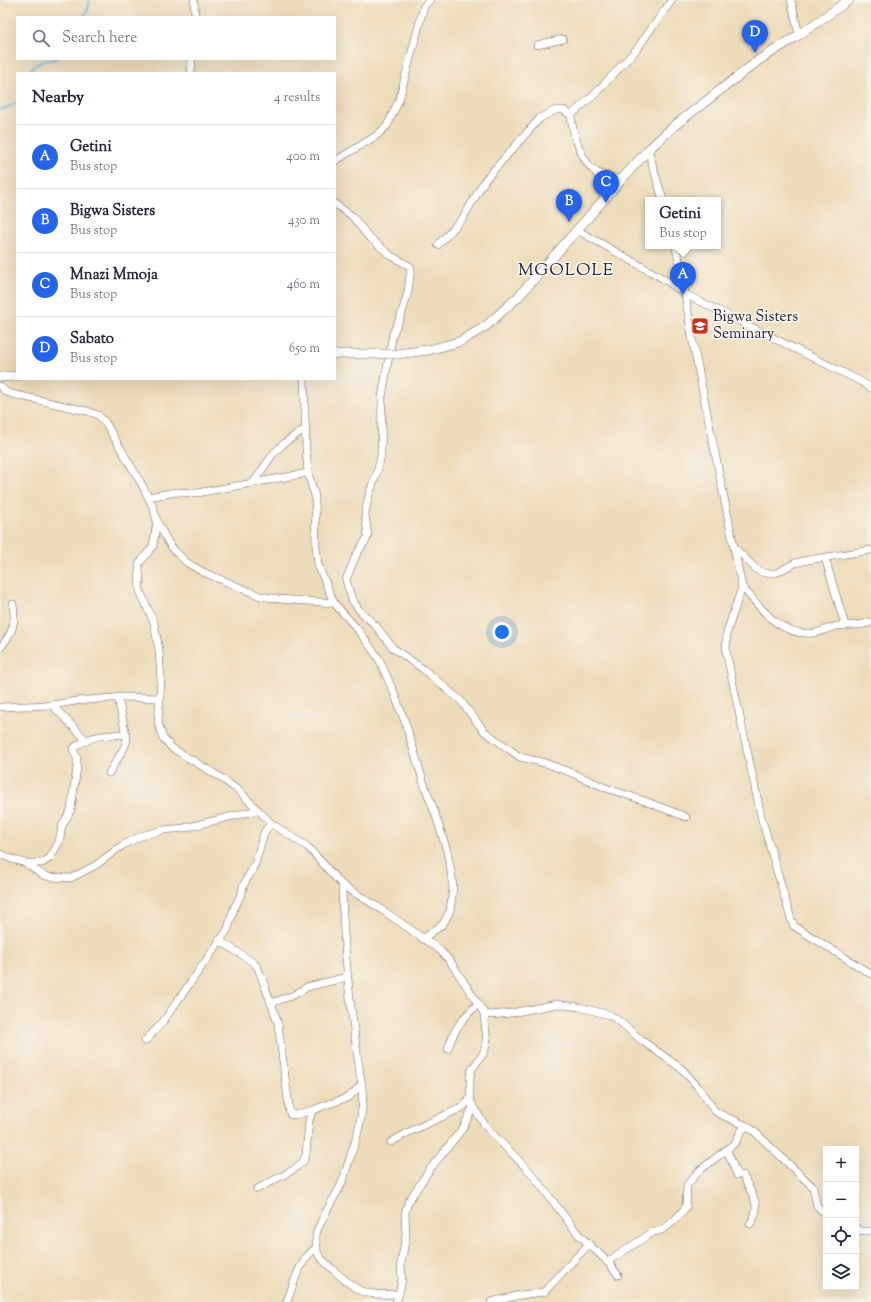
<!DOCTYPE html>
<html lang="en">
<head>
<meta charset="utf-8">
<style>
	:root { --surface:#fff; --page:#f6f6f7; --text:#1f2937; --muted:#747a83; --line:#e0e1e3; --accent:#2563eb }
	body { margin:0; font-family:"Sorts Mill Goudy",serif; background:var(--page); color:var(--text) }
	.controls { position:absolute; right:12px; bottom:12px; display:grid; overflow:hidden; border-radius:0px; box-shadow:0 4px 16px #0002 }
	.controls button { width:36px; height:36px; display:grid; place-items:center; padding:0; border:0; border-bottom:1px solid var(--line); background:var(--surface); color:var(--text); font:20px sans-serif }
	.you { position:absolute; left:502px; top:632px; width:14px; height:14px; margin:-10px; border:3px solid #fff; border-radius:50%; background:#1a73e8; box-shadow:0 0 0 6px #1a73e833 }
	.badge { display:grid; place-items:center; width:26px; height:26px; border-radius:50%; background:var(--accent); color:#fff; font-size:13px; font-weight:700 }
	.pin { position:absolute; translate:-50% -33px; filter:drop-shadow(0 1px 2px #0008) }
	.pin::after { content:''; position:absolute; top:21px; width:14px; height:12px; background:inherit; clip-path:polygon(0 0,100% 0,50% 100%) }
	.popup { position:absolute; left:645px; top:197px; width:76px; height:52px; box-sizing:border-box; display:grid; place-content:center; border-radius:0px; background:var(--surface); filter:drop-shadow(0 1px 3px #0005); font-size:13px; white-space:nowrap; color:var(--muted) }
	.popup b { font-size:15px; color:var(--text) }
	.popup::after { content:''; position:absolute; left:50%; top:100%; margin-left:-8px; border:8px solid transparent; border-top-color:var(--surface) }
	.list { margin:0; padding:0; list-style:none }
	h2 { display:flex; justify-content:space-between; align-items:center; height:52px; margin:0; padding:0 16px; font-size:17px }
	h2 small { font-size:13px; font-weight:400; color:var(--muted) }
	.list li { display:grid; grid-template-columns:26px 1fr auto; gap:12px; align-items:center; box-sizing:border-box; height:64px; padding:0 16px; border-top:1px solid var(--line) }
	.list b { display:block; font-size:15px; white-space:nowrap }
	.list p { margin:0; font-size:13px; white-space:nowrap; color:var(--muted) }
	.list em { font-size:13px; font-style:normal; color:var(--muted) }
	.icon { flex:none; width:22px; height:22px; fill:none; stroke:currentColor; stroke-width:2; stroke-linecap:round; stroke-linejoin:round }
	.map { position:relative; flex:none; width:871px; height:1302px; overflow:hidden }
	.search { position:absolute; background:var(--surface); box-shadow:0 4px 16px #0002; left:16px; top:16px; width:320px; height:44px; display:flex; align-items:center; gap:10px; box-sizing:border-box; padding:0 14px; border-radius:0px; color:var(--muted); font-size:15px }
	.panel { position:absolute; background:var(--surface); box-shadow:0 4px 16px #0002; left:16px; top:72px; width:320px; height:308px; border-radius:0px }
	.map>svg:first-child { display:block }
</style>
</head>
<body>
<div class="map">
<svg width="871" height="1302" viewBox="0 0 871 1302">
	<rect width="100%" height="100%" fill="#f7f3e8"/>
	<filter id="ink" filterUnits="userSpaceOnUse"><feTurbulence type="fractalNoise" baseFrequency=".025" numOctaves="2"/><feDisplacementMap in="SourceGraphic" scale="8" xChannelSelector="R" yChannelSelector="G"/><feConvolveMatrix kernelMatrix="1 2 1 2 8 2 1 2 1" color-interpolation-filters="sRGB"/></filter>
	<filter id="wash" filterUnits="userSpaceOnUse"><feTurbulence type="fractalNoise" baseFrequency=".012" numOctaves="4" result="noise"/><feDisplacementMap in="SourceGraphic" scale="16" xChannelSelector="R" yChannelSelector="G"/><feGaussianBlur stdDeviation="0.9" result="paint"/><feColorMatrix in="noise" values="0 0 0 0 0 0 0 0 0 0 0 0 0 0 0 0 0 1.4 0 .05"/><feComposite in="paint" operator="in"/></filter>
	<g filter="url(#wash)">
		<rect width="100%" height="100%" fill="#eddcba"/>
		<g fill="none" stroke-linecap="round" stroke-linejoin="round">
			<g stroke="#55abd2" stroke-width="2">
				<path d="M 84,17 L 88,9 L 90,0"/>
				<path d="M 34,73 L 30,69 L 42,61 L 57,59"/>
				<path d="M 0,110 L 17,103"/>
			</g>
		</g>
	</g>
	<g filter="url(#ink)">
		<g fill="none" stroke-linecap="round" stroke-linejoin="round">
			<g stroke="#696367" stroke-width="8">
				<g id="minor">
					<path d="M 194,0 L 195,17"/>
					<path d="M 791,0 L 799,35"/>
					<path d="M 537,45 L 563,39"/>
					<path d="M 191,73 L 192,59"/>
					<path d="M 571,115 L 594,95 L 636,50 L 672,0"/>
					<path d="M 571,115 C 572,131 581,162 596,172 C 603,176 613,177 621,180"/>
					<path d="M 648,150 L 663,200"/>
					<path d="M 335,161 L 376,136 L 387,126 L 399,100 L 424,6 L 430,0"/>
					<path d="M 596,172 L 608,194"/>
					<path d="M 335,204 L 352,216 L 368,236 L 390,255 L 411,267 L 408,292 L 401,316 L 393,333 L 382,397 L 381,455 L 378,469 L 369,495 L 365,513 L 368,537 L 356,555 L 346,580 L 352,600 L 360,611 L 375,625 L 393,648 L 423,669 L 460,700 L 484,731 L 520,757 L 545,763 L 572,773 L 606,788 L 642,800 L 686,817"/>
					<path d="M 577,230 L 664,279 L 685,294 L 860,381 L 871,388"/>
					<path d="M 438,245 L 463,218 L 485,180 L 540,118 L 556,110 L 563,110 L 571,115"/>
					<path d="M 675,246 L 680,263 L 693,343 L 742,587 L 727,632 L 726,651 L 761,816 L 791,919 L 794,926 L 871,974"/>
					<path d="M 304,379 L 306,449 L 308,473 L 315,496 L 316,546 L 318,565 L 334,603 L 359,631 L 379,659 L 394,693 L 405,722 L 424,784 L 435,813 L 447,851 L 452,877 L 453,888 L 450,911 L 443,924 L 423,939"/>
					<path d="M 0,386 L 6,392 L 12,394 L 87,411 L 98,415 L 105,422 L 141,483 L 153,507 L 157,521 L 153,546 L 139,564 L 140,591 L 154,623 L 159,650 L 161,681 L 158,723 L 163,738 L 172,748 L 220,777 L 239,791 L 272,824 L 308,847 L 342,885 L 378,907 L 440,950 L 450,961 L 484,1013 L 491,1015 L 511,1013 L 557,1004 L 579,1007 L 610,1015 L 619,1021 L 641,1040 L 682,1069 L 697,1086 L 715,1111 L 722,1115 L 747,1126 L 756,1133 L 813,1187 L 817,1206 L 822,1211 L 826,1212"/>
					<path d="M 253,483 L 273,454 L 283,444 L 306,428"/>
					<path d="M 148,497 L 177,492 L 197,493 L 308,473"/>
					<path d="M 157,521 L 168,542 L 174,550 L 186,562 L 203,572 L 260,596 L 279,599 L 334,603"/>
					<path d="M 734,547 L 756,569 L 764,573 L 776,573 L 795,563 L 808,560 L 871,550"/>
					<path d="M 825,558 L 845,625"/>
					<path d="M 742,587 C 762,609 780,637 814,633 C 822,632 830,627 838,626 C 849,624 860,627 871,622"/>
					<path d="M 0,648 C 13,633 16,623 13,604"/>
					<path d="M 52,705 L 87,741"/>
					<path d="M 0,707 L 52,705 L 76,701 L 124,697 L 159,698"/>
					<path d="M 109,773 L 124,748 L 127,740 L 118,698"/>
					<path d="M 0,854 L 12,859 L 25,863 L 42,863 L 50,858 L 59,842 L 62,826 L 71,810 L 77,767 L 77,758 L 73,749 C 88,735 106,735 126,734"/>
					<path d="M 25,863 L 43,875 L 49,877 L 71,878 L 96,865 L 123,845 L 141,836 L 163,830 L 184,828 L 258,810"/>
					<path d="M 342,885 C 343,949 351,1011 360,1074 C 367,1104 359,1132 349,1161 C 346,1169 344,1179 340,1187 C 335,1196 316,1227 316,1236 C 316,1241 316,1249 318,1254 C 323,1262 351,1286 359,1290 C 371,1296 387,1294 399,1294"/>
					<path d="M 219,940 L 254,963 L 258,968 L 274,1011 L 278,1024 L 290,1114 L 295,1115 L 314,1110"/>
					<path d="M 271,1003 L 294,995 L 307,987 L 347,977"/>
					<path d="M 484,1013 L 487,1043 L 483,1054 L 472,1069 L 470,1077 L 470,1099 L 473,1107 L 487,1128 L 532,1174 L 578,1234 L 609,1263 L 618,1275"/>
					<path d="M 145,1041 L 162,1023 L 228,929 L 234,908 L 242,893 L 243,886 L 255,864 L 264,833 L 267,828 L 272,824"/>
					<path d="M 448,1049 C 454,1028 463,1018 478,1004"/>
					<path d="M 391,1142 L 411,1131 L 461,1108 L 467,1103 L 470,1099"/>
					<path d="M 727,1150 L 737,1175 L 743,1175 C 750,1193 764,1205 750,1224"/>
					<path d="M 257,1189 L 293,1170 L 303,1162 L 306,1155 L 309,1121 L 312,1111 L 323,1106 L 349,1097 L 362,1084"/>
					<path d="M 856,1228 L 860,1231 L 871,1231"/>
					<path d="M 607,1262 L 653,1232 C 665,1232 679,1216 686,1207 L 687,1185 L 699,1171 L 735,1143 L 742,1130 L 747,1126"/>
					<path d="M 287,1301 C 295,1281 299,1260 317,1247"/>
					<path d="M 396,1302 L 399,1294 L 402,1279 L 401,1263 L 406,1236 L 405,1214 L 408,1202 L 430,1169 L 463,1128 L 473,1107"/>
					<path d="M 491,1302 L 520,1295 L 544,1292 L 588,1245"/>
				</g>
			</g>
			<g stroke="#696367" stroke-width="10">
				<g id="tertiary">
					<path d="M 335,354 L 378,354"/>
					<path d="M 397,354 L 428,350 L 444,346 L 461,341 L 486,326 L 518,297 L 621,180 L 648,150 L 674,126 L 759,60 L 799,35 L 849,0"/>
					<path d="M 0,377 L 17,376"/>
				</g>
			</g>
			<use href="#minor" stroke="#fff" stroke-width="7"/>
			<use href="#tertiary" stroke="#fff" stroke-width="9"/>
			<g stroke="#696367" stroke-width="10" stroke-linecap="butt">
				<path id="tertiary-bridge" d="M 378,354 L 397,354"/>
			</g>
			<use href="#tertiary-bridge" stroke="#fff" stroke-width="9"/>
		</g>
	</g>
	<defs>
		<g id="school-square" transform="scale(0.9)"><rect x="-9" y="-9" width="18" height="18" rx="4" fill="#c8321e" stroke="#f7f3e8"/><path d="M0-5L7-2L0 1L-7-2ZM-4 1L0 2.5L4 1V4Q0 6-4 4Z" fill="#fff"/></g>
	</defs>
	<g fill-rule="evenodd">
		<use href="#school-square" x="700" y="326"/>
	</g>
	<g text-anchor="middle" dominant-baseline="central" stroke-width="3.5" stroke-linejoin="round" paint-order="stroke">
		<g font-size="15" fill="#22223b" stroke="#f7f3e8" text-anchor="start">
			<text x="713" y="317">Bigwa Sisters<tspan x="713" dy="17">Seminary</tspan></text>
		</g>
		<g font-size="17" letter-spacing="1" fill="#22223b" stroke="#f7f3e8">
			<text x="566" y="271">MGOLOLE</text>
		</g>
	</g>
</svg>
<div class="controls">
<button>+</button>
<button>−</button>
<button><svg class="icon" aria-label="locate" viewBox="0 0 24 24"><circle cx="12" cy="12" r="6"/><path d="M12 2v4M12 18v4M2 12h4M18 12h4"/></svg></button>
<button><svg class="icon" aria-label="layers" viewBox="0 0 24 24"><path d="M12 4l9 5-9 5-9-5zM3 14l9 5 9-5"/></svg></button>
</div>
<div class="you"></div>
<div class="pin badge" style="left:683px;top:295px">A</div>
<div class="popup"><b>Getini</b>Bus stop</div>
<div class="pin badge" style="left:569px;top:222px">B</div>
<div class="pin badge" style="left:606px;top:203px">C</div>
<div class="pin badge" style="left:755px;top:53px">D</div>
<div class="search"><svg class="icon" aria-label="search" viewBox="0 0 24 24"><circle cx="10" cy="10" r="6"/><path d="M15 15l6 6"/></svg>Search here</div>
<section class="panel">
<h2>Nearby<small>4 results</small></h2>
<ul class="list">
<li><span class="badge">A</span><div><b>Getini</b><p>Bus stop</p></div><em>400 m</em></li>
<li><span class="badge">B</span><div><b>Bigwa Sisters</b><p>Bus stop</p></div><em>430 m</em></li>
<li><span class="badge">C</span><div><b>Mnazi Mmoja</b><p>Bus stop</p></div><em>460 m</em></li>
<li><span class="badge">D</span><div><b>Sabato</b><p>Bus stop</p></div><em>650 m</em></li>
</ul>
</section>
</div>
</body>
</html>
